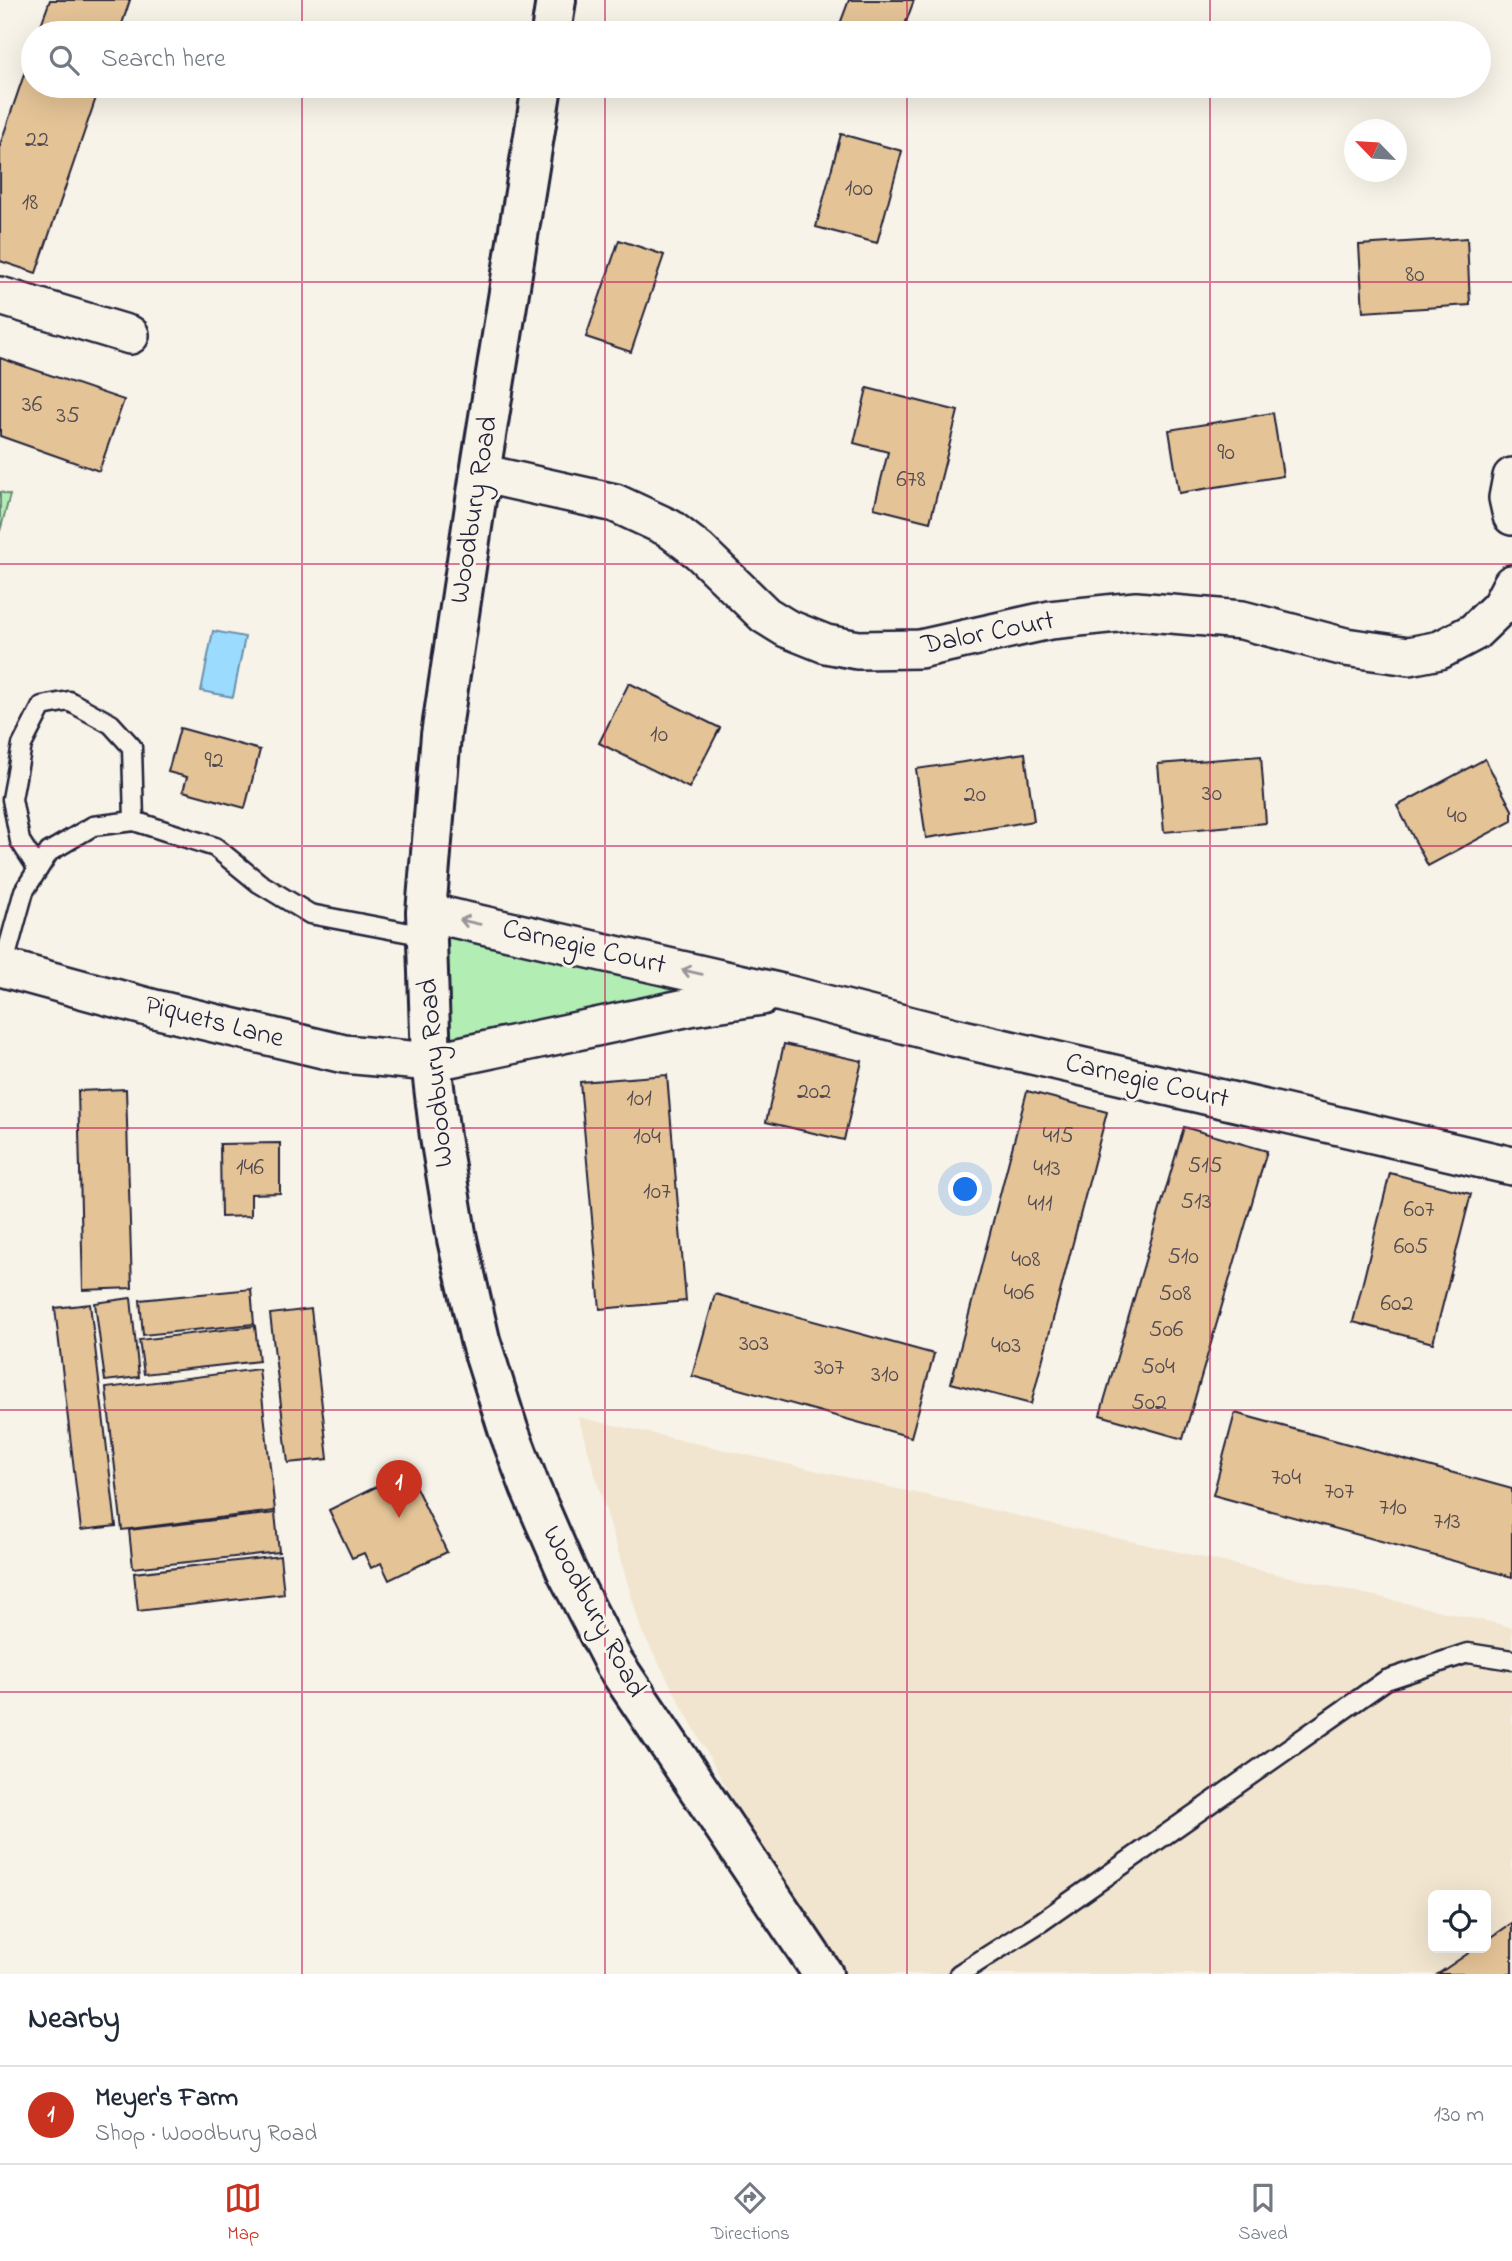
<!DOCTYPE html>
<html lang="en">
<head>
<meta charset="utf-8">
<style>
	:root { --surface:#fff; --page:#f6f6f7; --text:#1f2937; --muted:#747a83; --line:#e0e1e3; --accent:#c8321e }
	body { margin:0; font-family:"Indie Flower",sans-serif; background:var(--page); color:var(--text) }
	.controls { position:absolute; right:21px; bottom:21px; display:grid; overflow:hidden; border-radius:10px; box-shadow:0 7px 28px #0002 }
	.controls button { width:63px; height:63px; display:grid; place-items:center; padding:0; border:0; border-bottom:2px solid var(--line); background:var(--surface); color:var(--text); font:35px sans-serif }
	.compass { position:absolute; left:1344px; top:119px; width:63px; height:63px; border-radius:50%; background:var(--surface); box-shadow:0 7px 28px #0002; rotate:295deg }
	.you { position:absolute; left:966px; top:1190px; width:24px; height:24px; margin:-18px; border:5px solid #fff; border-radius:50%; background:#1a73e8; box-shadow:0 0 0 10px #1a73e833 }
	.badge { display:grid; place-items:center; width:46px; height:46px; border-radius:50%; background:var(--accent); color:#fff; font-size:23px; font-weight:700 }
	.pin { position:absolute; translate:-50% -58px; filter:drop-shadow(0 2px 4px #0008) }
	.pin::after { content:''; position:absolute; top:37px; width:24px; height:21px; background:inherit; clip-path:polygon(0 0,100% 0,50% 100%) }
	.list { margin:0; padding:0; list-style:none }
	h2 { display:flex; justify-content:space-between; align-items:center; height:91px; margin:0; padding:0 28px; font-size:30px }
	h2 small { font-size:23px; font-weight:400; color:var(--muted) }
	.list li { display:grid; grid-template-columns:46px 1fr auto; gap:21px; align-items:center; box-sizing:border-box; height:98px; padding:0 28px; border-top:2px solid var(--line) }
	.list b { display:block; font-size:26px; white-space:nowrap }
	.list p { margin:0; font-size:23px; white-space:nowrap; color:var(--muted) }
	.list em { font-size:23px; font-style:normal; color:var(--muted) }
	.icon { flex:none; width:38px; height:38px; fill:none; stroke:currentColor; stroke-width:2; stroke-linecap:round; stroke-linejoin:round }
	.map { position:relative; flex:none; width:1512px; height:1974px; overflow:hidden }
	.search { position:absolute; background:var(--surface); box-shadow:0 7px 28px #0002; left:21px; right:21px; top:21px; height:77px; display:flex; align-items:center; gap:18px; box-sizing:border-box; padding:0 24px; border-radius:38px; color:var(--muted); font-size:26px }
	.sheet { height:189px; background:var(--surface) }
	nav { display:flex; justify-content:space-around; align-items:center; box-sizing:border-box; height:98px; border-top:2px solid var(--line); background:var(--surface); font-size:19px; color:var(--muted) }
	nav a { display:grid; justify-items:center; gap:4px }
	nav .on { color:var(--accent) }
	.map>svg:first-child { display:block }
</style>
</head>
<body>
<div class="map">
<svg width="1512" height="1974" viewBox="0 0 1512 1974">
	<rect width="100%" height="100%" fill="#f7f3e8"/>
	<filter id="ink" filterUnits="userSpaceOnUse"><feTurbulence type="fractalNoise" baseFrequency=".0143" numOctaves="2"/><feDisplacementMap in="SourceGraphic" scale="14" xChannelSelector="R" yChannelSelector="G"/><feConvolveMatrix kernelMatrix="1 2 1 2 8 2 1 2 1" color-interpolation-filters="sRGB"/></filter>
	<g filter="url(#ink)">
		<path fill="#f1e5cf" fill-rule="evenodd" d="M 578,1417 L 1512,1627 L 1512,1974 L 833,1974 L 802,1929 L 642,1632 ZM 1433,1895 L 1486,1895 L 1486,1948 L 1433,1948 Z"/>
		<g fill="#b2eeb4" stroke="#6a8878" stroke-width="2">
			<path d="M 0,492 L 10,495 L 0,531 Z"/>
			<path d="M 430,915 L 765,992 L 435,1057 Z"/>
		</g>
		<path fill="#9bdbfd" stroke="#6b91af" stroke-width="2" d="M 213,631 L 245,637 L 233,697 L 201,691 Z"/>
		<g fill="#e4c396" stroke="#22223b" stroke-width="2">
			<path d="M 50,0 L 130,0 L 119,33 L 38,33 Z"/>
			<path d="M 849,0 L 914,0 L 902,33 L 866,33 L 840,24 Z"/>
			<path d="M 33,48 L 33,86 L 100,86 L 36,273 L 0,261 L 0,145 Z"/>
			<path d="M 841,134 L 902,151 L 877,243 L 816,227 Z"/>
			<path d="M 1467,238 L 1470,305 L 1363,312 L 1359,245 Z"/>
			<path d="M 619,240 L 664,255 L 631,352 L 586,337 Z"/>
			<path d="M 0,358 L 124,400 L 99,471 L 0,436 Z"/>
			<path d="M 867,388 L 958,411 L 930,522 L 874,508 L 888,452 L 854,443 Z"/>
			<path d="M 1273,413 L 1283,476 L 1179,493 L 1169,430 Z"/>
			<path d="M 629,683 L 720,728 L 689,788 L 599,743 Z"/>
			<path d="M 180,728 L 260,750 L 245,808 L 183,791 L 187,777 L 168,772 Z"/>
			<path d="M 1025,753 L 1034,821 L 926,838 L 916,769 Z"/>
			<path d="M 1261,756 L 1266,823 L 1164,832 L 1158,764 Z"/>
			<path d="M 1485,759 L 1512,810 L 1512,821 L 1428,866 L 1397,806 Z"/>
			<path d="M 784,1044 L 862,1061 L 844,1140 L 766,1122 Z"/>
			<path d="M 667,1075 L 686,1301 L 600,1309 L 580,1082 Z"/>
			<path d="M 126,1089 L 132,1288 L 83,1290 L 78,1091 Z"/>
			<path d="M 1027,1091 L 1107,1112 L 1031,1404 L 951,1383 Z"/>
			<path d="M 1184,1127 L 1267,1151 L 1183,1439 L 1100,1415 Z"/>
			<path d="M 280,1143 L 280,1193 L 251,1194 L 251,1216 L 221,1217 L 220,1144 Z"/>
			<path d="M 1390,1173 L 1471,1194 L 1433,1343 L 1353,1322 Z"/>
			<path d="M 251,1289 L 254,1324 L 143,1335 L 140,1300 Z"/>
			<path d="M 715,1294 L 934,1354 L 911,1437 L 692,1376 Z"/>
			<path d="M 131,1298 L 139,1377 L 105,1381 L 95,1303 Z"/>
			<path d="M 90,1304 L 116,1526 L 81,1530 L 55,1308 Z"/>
			<path d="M 311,1309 L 328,1459 L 288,1463 L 270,1314 Z"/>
			<path d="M 255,1326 L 259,1361 L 144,1374 L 139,1340 Z"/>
			<path d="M 259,1369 L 275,1511 L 122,1530 L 106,1388 Z"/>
			<path d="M 1235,1413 L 1512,1489 L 1512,1577 L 1213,1495 Z"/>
			<path d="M 408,1471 L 447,1552 L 389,1580 L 381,1563 L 371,1568 L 364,1553 L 352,1558 L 329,1510 Z"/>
			<path d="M 275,1513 L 279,1552 L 133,1568 L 129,1530 Z"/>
			<path d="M 280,1556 L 284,1594 L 138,1611 L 134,1573 Z"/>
			<path d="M 1512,1923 L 1512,1974 L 1438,1974 L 1476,1948 L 1486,1948 L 1486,1941 Z"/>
		</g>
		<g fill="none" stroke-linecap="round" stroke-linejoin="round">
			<g stroke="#22223b" stroke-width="23">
				<g id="service">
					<path d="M 38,869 L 20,841 L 12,799 L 22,745 L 42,706 L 69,701 L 111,724 L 132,747 L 134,821"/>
					<path d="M 3,967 L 24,891 L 49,852 L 93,826 L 134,821 L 215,847 L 259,883 L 310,914 L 426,936"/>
					<path d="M 959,1974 L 1041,1922 L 1386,1680 L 1468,1653 L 1512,1660"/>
				</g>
			</g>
			<g stroke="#22223b" stroke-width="42">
				<g id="minor">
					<path d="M 0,296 L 130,335"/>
					<path d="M 480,473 L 615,503 L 669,528 L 699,551 L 765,615 L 786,628 L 826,644 L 858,650 L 920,649 L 1050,620 L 1136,611 L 1242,620 L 1345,647 L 1409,656 L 1440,650 L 1474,632 L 1500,607 L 1512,584"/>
					<path d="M 1512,477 L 1508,498 L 1512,516"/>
					<path d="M 426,912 L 782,993 L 954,1037 L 1512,1166"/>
					<path d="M 0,967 L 155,1009 L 344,1054 L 431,1062 L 695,1006 L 762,996"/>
				</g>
			</g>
			<g stroke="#22223b" stroke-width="44">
				<g id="secondary">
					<path d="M 551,33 L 556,0"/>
					<path d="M 542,86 L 480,473 L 441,735 L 426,912 L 431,1062 L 440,1137 L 457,1239 L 480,1340 L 508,1429 L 530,1487 L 567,1572 L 614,1663 L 823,1974"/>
				</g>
			</g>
			<use href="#service" stroke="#f7f3e8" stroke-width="18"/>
			<use href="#minor" stroke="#f7f3e8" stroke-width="37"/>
			<use href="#secondary" stroke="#f7f3e8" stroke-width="38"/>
		</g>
		<defs><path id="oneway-shaft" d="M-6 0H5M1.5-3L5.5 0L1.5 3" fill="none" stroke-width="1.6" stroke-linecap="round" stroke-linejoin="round" transform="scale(1.75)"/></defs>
		<g stroke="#97959a">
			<use href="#oneway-shaft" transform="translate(470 922) rotate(-167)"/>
			<use href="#oneway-shaft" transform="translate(692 972) rotate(-167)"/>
		</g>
	</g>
	<path fill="none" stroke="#c2185b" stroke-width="2" stroke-opacity="0.55" d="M 302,0 L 302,33M 605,0 L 605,33M 907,0 L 907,33M 1210,0 L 1210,33M 302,86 L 302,1974M 605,86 L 605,1974M 907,86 L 907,1974M 1210,86 L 1210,1974M 0,282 L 1512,282M 0,564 L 1512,564M 0,846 L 1512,846M 0,1128 L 1512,1128M 0,1410 L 1512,1410M 0,1692 L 1512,1692"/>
	<g text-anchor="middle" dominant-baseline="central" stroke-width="6" stroke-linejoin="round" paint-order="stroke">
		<g font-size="24" fill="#524a52">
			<text x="37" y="140">22</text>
			<text x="859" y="189">100</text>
			<text x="30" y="203">18</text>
			<text x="1415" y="275">80</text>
			<text x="32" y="405">36</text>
			<text x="68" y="416">35</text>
			<text x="1226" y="453">90</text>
			<text x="911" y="480">678</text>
			<text x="659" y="735">10</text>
			<text x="214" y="761">92</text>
			<text x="1212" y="794">30</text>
			<text x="975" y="795">20</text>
			<text x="1457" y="816">40</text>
			<text x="814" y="1092">202</text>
			<text x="639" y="1099">101</text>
			<text x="1058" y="1136">415</text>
			<text x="647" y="1137">104</text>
			<text x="1205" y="1166">515</text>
			<text x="250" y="1168">146</text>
			<text x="1047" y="1169">413</text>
			<text x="657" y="1192">107</text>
			<text x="1196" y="1202">513</text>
			<text x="1040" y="1204">411</text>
			<text x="1419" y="1210">607</text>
			<text x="1411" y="1247">605</text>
			<text x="1183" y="1257">510</text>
			<text x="1026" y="1260">408</text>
			<text x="1019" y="1293">406</text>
			<text x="1175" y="1294">508</text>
			<text x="1397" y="1304">602</text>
			<text x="1166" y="1330">506</text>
			<text x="754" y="1344">303</text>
			<text x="1006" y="1346">403</text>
			<text x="1158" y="1367">504</text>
			<text x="829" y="1368">307</text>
			<text x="885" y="1375">310</text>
			<text x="1149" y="1403">502</text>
			<text x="1286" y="1478">704</text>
			<text x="1339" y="1492">707</text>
			<text x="1393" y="1508">710</text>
			<text x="1447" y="1522">713</text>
		</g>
		<g font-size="28" fill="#22223b" stroke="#f7f3e8">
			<text transform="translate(475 510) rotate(-81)">Woodbury Road</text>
			<text transform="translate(988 634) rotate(-11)">Dalor Court</text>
			<text transform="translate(584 948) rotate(13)">Carnegie Court</text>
			<text transform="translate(214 1023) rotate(14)">Piquets Lane</text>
			<text transform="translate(437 1073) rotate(-95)">Woodbury Road</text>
			<text transform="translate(1147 1082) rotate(13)">Carnegie Court</text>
			<text transform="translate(593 1612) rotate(62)">Woodbury Road</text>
		</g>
	</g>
</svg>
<div class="controls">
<button><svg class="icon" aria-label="locate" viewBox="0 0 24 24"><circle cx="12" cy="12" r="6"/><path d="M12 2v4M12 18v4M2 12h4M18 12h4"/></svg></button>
</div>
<svg class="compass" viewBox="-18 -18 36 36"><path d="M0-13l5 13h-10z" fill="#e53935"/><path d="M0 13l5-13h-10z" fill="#747a83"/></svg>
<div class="you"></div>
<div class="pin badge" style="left:399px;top:1518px">1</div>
<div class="search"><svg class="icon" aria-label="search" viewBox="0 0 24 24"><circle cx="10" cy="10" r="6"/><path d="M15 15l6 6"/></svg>Search here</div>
</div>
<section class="sheet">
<h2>Nearby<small></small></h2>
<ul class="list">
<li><span class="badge">1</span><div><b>Meyer's Farm</b><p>Shop · Woodbury Road</p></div><em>130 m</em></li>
</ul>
</section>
<nav>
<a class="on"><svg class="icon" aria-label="map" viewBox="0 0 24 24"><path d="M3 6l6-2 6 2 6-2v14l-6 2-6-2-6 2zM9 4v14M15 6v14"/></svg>Map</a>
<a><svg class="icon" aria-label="directions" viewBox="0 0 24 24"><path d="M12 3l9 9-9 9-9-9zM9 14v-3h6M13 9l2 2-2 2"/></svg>Directions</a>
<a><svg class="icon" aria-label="saved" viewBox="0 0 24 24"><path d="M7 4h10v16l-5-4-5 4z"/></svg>Saved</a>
</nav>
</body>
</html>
